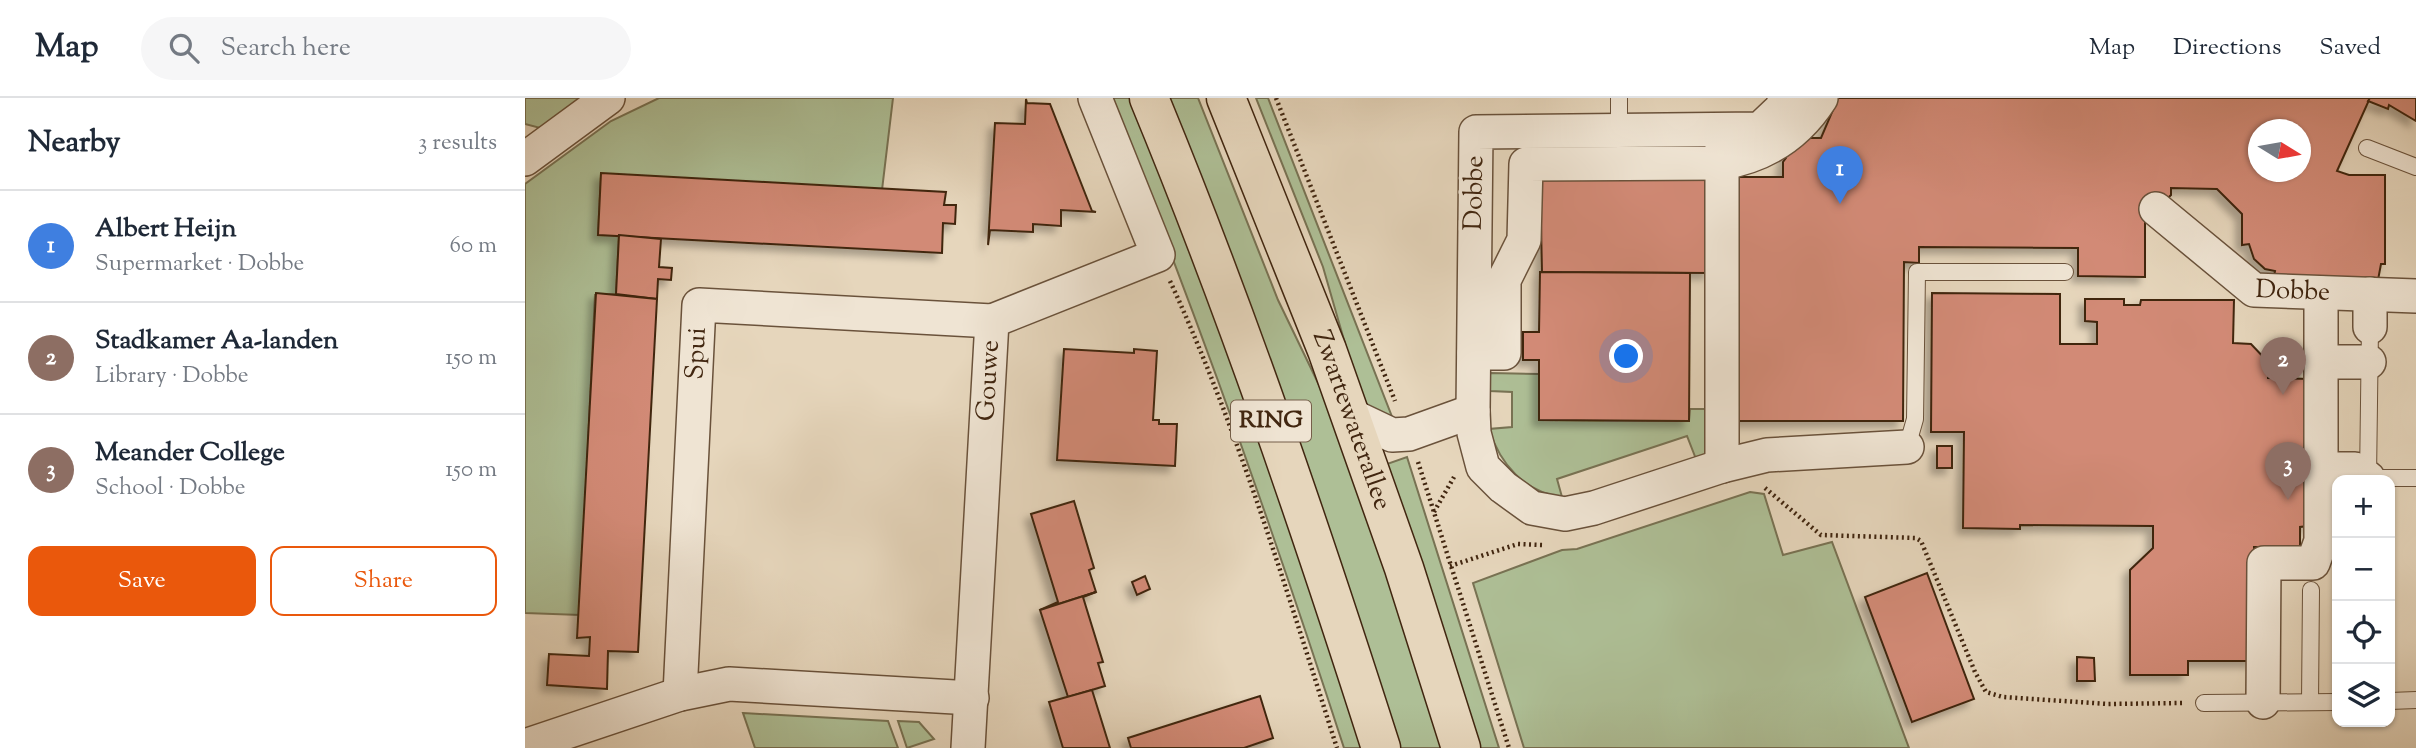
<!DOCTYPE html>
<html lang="en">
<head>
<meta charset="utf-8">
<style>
	:root { --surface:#fff; --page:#f6f6f7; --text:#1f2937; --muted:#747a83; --line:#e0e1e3; --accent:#ea580c }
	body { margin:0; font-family:"Sorts Mill Goudy",serif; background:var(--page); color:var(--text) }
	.controls { position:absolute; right:21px; bottom:21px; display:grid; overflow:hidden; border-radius:14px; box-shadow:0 2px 5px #0004 }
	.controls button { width:63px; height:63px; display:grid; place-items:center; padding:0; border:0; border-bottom:2px solid var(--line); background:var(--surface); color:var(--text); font:35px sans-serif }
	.compass { position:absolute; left:1723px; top:21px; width:63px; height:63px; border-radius:50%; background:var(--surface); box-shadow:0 2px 5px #0004; rotate:101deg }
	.you { position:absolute; left:1102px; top:259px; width:24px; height:24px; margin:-18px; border:5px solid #fff; border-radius:50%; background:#1a73e8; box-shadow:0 0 0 10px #1a73e833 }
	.badge { display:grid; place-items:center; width:46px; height:46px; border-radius:50%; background:var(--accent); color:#fff; font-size:23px; font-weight:700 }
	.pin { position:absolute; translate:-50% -58px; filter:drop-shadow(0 2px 4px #0008) }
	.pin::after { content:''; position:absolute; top:37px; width:24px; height:21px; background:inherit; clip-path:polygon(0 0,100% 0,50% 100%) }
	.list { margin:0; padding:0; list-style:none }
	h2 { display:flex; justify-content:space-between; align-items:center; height:91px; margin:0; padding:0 28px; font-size:30px }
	h2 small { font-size:23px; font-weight:400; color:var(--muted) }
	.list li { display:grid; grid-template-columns:46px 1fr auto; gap:21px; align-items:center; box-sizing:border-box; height:112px; padding:0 28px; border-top:2px solid var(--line) }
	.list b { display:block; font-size:26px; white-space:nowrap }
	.list p { margin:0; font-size:23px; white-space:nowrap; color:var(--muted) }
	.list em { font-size:23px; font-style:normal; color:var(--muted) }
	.actions { display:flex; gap:14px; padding:21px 28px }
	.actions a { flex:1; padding:16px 0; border:2px solid var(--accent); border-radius:14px; text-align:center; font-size:24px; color:var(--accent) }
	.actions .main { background:var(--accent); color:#fff }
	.icon { flex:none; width:38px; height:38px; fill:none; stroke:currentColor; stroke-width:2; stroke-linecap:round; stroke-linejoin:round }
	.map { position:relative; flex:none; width:1891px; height:650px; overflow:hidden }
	header { display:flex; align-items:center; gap:42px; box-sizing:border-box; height:98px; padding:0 35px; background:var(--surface); border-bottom:2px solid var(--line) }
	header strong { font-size:33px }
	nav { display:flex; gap:38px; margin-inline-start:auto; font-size:24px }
	.search { width:490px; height:63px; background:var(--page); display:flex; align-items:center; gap:18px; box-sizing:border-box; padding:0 24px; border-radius:38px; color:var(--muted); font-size:26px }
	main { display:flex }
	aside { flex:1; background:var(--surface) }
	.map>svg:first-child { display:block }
</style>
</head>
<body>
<header>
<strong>Map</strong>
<div class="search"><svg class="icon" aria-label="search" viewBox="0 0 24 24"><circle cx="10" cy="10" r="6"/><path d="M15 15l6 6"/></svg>Search here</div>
<nav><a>Map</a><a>Directions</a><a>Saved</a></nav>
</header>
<main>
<aside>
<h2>Nearby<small>3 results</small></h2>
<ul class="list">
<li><span class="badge" style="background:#3f7fe0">1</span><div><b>Albert Heijn</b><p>Supermarket · Dobbe</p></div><em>60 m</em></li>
<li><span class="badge" style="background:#8d6e63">2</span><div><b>Stadkamer Aa-landen</b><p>Library · Dobbe</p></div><em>150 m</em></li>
<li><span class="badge" style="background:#8d6e63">3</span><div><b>Meander College</b><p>School · Dobbe</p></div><em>150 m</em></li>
</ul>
<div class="actions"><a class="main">Save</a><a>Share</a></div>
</aside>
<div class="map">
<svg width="1891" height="650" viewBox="0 0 1891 650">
	<defs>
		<filter id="shadow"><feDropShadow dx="-6" dy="6" stdDeviation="3.5" flood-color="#0004"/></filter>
	</defs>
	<rect width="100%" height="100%" fill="#e6d6bc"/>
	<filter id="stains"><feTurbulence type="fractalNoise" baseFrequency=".00286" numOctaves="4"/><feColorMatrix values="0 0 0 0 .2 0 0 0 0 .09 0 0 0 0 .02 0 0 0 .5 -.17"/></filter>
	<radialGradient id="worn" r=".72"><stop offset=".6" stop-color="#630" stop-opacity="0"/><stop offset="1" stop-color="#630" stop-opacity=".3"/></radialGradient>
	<g fill="#aebf96" stroke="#787253" stroke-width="2">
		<path d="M 0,0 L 64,0 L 19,31 L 0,26 Z"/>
		<path d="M 134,0 L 368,0 L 357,92 L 76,76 L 73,137 L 94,137 L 91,196 L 70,197 L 55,517 L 0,515 L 0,86 L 86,23 Z"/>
		<path d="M 585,0 L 606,0 L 710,266 L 840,650 L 819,650 C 748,431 671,214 585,0 Z"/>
		<path d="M 640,0 L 673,0 L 753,202 L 808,316 L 919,650 L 872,650 Z"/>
		<path d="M 731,0 L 743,0 L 871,329 L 838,308 L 798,169 Z"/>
		<path d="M 965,275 L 1014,276 L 1014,322 L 1164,323 L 1165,311 L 1185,311 L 1184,355 L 1171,361 L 1162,338 L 1032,381 L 1037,399 C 999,394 975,366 964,331 L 987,329 L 987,294 L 965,293 Z"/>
		<path d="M 882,359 L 974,650 L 952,650 L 859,367 Z"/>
		<path d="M 1225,394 L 1239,396 L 1258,457 L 1307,444 L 1384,650 L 999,650 L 948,485 L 1037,452 L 1052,451 Z"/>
		<path d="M 218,615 L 363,623 L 373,650 L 230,650 Z"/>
		<path d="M 373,623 L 394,624 L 409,641 L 382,650 Z"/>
	</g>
	<g fill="#d28a76" stroke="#412610" stroke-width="2" fill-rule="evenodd" filter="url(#shadow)">
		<path d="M 1313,0 L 1845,0 L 1812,73 L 1824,77 L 1860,77 L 1860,166 L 1856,166 L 1853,182 L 1749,178 L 1750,173 L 1740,171 L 1729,161 L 1724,146 L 1717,147 L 1717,116 L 1692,91 L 1646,90 L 1646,97 L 1620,122 L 1620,179 L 1553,178 L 1553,150 L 1394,149 L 1394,165 L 1379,164 L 1378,323 L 1212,323 L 1213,79 L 1258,79 L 1258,64 L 1261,60 L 1259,56 L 1281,40 L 1296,40 ZM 1734,32 L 1776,32 L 1776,74 L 1734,74 Z"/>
		<path d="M 1845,0 L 1891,0 L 1891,23 L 1864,7 L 1863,11 L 1843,3 Z"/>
		<path d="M 501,1 L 502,5 L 525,6 L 567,113 L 571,114 L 536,112 L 536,128 L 508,126 L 508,134 L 465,132 L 463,147 L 470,25 L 500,26 Z"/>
		<path d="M 76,75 L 421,94 L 419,107 L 431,107 L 430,126 L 418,125 L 417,155 L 73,137 Z"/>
		<path d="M 1015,80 L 1185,81 L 1185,175 L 1017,174 Z"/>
		<path d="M 94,137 L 136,141 L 134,169 L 147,170 L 146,182 L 133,181 L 132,201 L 91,196 Z"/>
		<path d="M 1015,174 L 1165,175 L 1164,323 L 1014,322 L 1014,262 L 998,262 L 998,234 L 1014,234 Z"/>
		<path d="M 71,195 L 132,201 L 113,554 L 83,553 L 82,591 L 22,587 L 24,556 L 64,558 L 65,539 L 52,540 Z"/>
		<path d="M 1407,195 L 1535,196 L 1535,246 L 1572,246 L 1572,224 L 1560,223 L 1560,201 L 1599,201 L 1599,207 L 1615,207 L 1616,202 L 1709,202 L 1708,245 L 1726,246 L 1743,264 L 1743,280 L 1786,281 L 1783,428 L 1775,429 L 1775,449 L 1729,449 L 1730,563 L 1663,563 L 1663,577 L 1605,577 L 1605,472 L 1628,450 L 1628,428 L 1495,427 L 1495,431 L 1438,430 L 1439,334 L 1406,334 Z"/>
		<path d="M 539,251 L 609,255 L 609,251 L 632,253 L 628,322 L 634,322 L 634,326 L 652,326 L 650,368 L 532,362 Z"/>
		<rect x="1412" y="348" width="15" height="22"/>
		<path d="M 549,403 L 569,470 L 564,472 L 571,494 L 515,512 L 533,504 L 506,416 Z"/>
		<path d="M 1402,475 L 1449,601 L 1387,624 L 1340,499 Z"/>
		<path d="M 620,478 L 625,491 L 612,497 L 607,484 Z"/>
		<path d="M 571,494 L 558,499 L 578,564 L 573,565 L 580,588 L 543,599 L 515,512 Z"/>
		<path d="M 1552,559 L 1569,560 L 1570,583 L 1552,583 Z"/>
		<path d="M 567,592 L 585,650 L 538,650 L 524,604 Z"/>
		<path d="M 735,598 L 748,640 L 719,650 L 606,650 L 603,640 Z"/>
	</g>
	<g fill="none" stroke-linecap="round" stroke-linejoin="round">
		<g stroke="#6a523b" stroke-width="18">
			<g id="lane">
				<path d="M 1094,33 L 1094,0"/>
				<path d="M 1842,50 L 1891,69"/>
				<path d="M 1382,349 L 1390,321 L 1392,174 L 1540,174"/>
				<path d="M 1843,380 L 1845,229"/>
				<path d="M 1843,380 L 1891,380"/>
				<path d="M 1865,603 L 1891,602"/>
				<path d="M 1785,604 L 1786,492"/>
				<path d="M 1679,605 L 1812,604"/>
			</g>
		</g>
		<g stroke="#6a523b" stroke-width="36">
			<g id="street">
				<path d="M 1261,0 L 1256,11 L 1235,31 L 951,34 L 948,313 L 949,335 L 958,369 L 978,389 L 1007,410 L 1040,416 L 1069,410 L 1197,368 L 1242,357 L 1382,349"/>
				<path d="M 1197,42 L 1197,368"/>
				<path d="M 0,61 L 83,0"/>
				<path id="s1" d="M 1631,111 L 1729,192 L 1891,198"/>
				<path d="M 1845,229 L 1845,196"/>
				<path d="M 949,255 L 979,255 L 979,182 L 999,142 L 1001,66 L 1197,65 C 1239,58 1273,36 1296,0"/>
				<path d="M 1796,264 L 1844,264"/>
				<path d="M 825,317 L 867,337 L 884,336 L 948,313"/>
				<path d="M 1796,371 L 1830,371 L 1843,380"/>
				<path id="s2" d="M 155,596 L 174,207 L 467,223"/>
				<path d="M 1738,604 L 1739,465 L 1788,465 L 1796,443 L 1796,195"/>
				<path d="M 0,648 L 155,596 L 204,586 L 447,600"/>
				<path id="s3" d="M 443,650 L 467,223 L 633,157 L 570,0"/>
			</g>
		</g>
		<g stroke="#412610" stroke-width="41">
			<g id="primary">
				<path d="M 624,0 C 712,213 786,431 856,650"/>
				<path id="s4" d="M 701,0 L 802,252 L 879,470 L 936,650"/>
			</g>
		</g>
		<g stroke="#412610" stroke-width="4.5" stroke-dasharray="2 3.5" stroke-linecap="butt">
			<path d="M 751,0 L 870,303"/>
			<path d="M 645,183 C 714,333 762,494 812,650"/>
			<path d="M 893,364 L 984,650"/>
			<path d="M 1240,390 L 1296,437 L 1391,440 L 1396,443 L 1450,574 L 1461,594 L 1478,599 L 1583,606 L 1659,605"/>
			<path d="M 909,414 L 929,379"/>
			<path d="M 925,468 L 993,446 L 1018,447"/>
		</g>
		<use href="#lane" stroke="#efe4d3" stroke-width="16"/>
		<use href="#street" stroke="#efe4d3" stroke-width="33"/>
		<use href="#primary" stroke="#e6d6bc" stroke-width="38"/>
	</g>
	<g text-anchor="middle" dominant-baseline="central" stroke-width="7" stroke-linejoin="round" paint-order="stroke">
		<rect fill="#efe4d3" stroke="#755f4a" stroke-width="2" x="706" y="302.5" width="80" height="41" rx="5"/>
		<g font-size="24" font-weight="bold" fill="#412610">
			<text x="746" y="323">RING</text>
		</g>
		<g font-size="26" fill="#412610" stroke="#efe4d3">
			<text transform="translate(950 95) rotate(-89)">Dobbe</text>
			<text stroke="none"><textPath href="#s1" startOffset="166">Dobbe</textPath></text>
			<text stroke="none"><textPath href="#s2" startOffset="341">Spui</textPath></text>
			<text stroke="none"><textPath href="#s3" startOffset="368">Gouwe</textPath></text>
			<text stroke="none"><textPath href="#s4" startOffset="346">Zwartewaterallee</textPath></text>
		</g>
	</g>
	<rect width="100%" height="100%" filter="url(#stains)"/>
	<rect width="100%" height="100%" fill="url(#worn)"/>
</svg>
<div class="controls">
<button>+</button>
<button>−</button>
<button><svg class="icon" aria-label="locate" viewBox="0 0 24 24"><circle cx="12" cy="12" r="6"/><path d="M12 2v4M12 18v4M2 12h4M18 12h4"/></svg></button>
<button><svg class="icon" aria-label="layers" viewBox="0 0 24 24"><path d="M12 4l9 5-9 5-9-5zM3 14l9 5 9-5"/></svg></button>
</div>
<svg class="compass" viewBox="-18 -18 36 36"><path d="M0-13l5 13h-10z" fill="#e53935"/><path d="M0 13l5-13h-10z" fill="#747a83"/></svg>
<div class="you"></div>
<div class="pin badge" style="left:1315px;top:106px;background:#3f7fe0">1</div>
<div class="pin badge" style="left:1758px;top:297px;background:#8d6e63">2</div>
<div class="pin badge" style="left:1763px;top:402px;background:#8d6e63">3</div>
</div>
</main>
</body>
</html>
